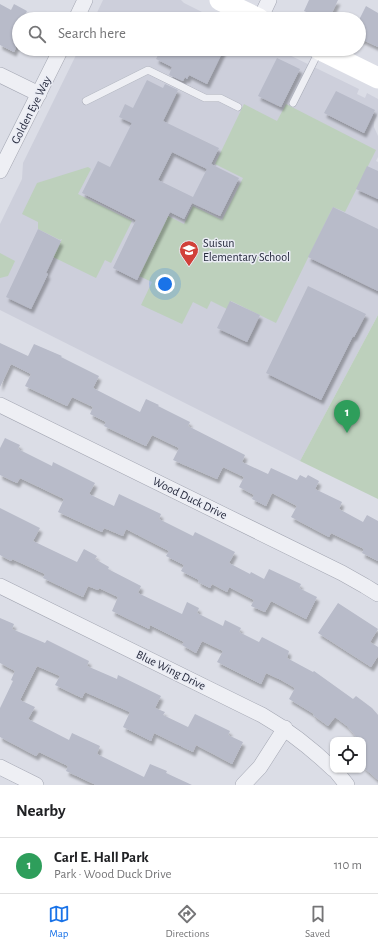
<!DOCTYPE html>
<html lang="en">
<head>
<meta charset="utf-8">
<style>
	:root { --surface:#fff; --page:#f6f6f6; --text:#202124; --muted:#757577; --line:#e0e0e0; --accent:#1a73e8 }
	body { margin:0; font-family:"Alegreya Sans",sans-serif; background:var(--page); color:var(--text) }
	.controls { position:absolute; right:12px; bottom:12px; display:grid; overflow:hidden; border-radius:8px; box-shadow:0 1px 3px #0004 }
	.controls button { width:36px; height:36px; display:grid; place-items:center; padding:0; border:0; border-bottom:1px solid var(--line); background:var(--surface); color:var(--text); font:20px sans-serif }
	.you { position:absolute; left:165px; top:284px; width:14px; height:14px; margin:-10px; border:3px solid #fff; border-radius:50%; background:#1a73e8; box-shadow:0 0 0 6px #1a73e833 }
	.badge { display:grid; place-items:center; width:26px; height:26px; border-radius:50%; background:var(--accent); color:#fff; font-size:13px; font-weight:700 }
	.pin { position:absolute; translate:-50% -33px; filter:drop-shadow(0 1px 2px #0008) }
	.pin::after { content:''; position:absolute; top:21px; width:14px; height:12px; background:inherit; clip-path:polygon(0 0,100% 0,50% 100%) }
	.list { margin:0; padding:0; list-style:none }
	h2 { display:flex; justify-content:space-between; align-items:center; height:52px; margin:0; padding:0 16px; font-size:17px }
	h2 small { font-size:13px; font-weight:400; color:var(--muted) }
	.list li { display:grid; grid-template-columns:26px 1fr auto; gap:12px; align-items:center; box-sizing:border-box; height:56px; padding:0 16px; border-top:1px solid var(--line) }
	.list b { display:block; font-size:15px; white-space:nowrap }
	.list p { margin:0; font-size:13px; white-space:nowrap; color:var(--muted) }
	.list em { font-size:13px; font-style:normal; color:var(--muted) }
	.icon { flex:none; width:22px; height:22px; fill:none; stroke:currentColor; stroke-width:2; stroke-linecap:round; stroke-linejoin:round }
	.map { position:relative; flex:none; width:378px; height:785px; overflow:hidden }
	.search { position:absolute; background:var(--surface); box-shadow:0 1px 3px #0004; left:12px; right:12px; top:12px; height:44px; display:flex; align-items:center; gap:10px; box-sizing:border-box; padding:0 14px; border-radius:22px; color:var(--muted); font-size:15px }
	.sheet { height:108px; background:var(--surface) }
	nav { display:flex; justify-content:space-around; align-items:center; box-sizing:border-box; height:56px; border-top:1px solid var(--line); background:var(--surface); font-size:11px; color:var(--muted) }
	nav a { display:grid; justify-items:center; gap:2px }
	nav .on { color:var(--accent) }
	.map>svg:first-child { display:block }
</style>
</head>
<body>
<div class="map">
<svg width="378" height="785" viewBox="0 0 378 785">
	<defs>
		<filter id="shadow"><feDropShadow dx="2.5" dy="4.5" stdDeviation="1" flood-color="#0004"/></filter>
	</defs>
	<rect width="100%" height="100%" fill="#dbdde6"/>
	<g fill="#cdcfdb">
		<path d="M 103,0 L 181,0 L 184,3 L 216,19 L 94,19 Z"/>
		<path d="M 79,49 L 277,49 L 359,89 L 357,94 L 365,98 L 367,93 L 378,99 L 378,113 L 374,122 L 374,127 L 378,136 L 378,157 L 376,161 L 378,162 L 378,315 L 300,461 L 0,310 L 0,224 L 22,179 L 23,163 Z"/>
	</g>
	<g fill="#bdd0bc">
		<path d="M 244,104 L 277,121 L 286,104 L 376,150 L 345,212 L 333,207 L 276,323 L 231,301 L 227,309 L 211,301 L 207,309 L 193,302 L 182,324 L 141,305 L 152,282 L 139,276 L 168,216 L 184,224 L 193,206 L 222,220 L 243,178 L 215,164 Z"/>
		<path d="M 88,167 L 91,169 L 78,194 L 132,221 L 111,263 L 105,260 L 96,278 L 53,257 L 62,239 L 60,240 L 38,229 L 38,222 L 22,214 L 37,183 Z"/>
		<path d="M 0,253 L 15,261 L 8,276 L 0,278 Z"/>
		<path d="M 378,315 L 378,499 L 300,461 Z"/>
	</g>
	<g fill="#b8bbc9" fill-rule="evenodd" filter="url(#shadow)">
		<path d="M 309,0 L 338,0 L 329,19 L 322,19 L 304,11 Z"/>
		<path d="M 0,4 L 11,10 L 14,4 L 27,11 L 23,19 L 19,19 L 19,40 L 14,52 L 0,45 Z"/>
		<path d="M 366,6 L 378,13 L 378,47 L 359,38 L 359,20 Z"/>
		<path d="M 161,49 L 224,49 L 207,84 L 189,75 L 187,79 L 185,77 L 183,81 L 169,75 L 172,67 L 156,59 Z"/>
		<path d="M 277,58 L 300,69 L 281,107 L 258,96 Z"/>
		<path d="M 147,80 L 163,88 L 165,84 L 178,90 L 163,121 L 219,148 L 211,164 L 239,178 L 220,216 L 192,203 L 184,219 L 170,212 L 137,280 L 113,268 L 136,220 L 82,193 L 98,161 L 110,167 L 132,123 L 119,117 L 125,104 L 133,108 ZM 172,152 L 207,169 L 193,197 L 158,180 Z"/>
		<path d="M 336,91 L 375,110 L 364,133 L 324,113 Z"/>
		<path d="M 367,166 L 378,171 L 378,199 L 356,189 Z"/>
		<path d="M 333,207 L 378,229 L 378,291 L 308,257 Z"/>
		<path d="M 38,229 L 61,241 L 46,273 L 48,274 L 31,309 L 6,297 Z"/>
		<path d="M 308,286 L 366,314 L 354,337 L 353,336 L 321,400 L 266,373 Z"/>
		<path d="M 230,301 L 260,315 L 247,342 L 217,328 Z"/>
		<path d="M 0,343 L 28,356 L 34,344 L 62,356 L 61,357 L 99,376 L 93,388 L 140,412 L 146,399 L 159,405 L 158,406 L 190,422 L 188,426 L 245,455 L 242,462 L 268,474 L 271,468 L 297,480 L 300,475 L 306,478 L 308,475 L 319,481 L 315,489 L 342,502 L 339,509 L 363,522 L 367,515 L 378,521 L 378,561 L 362,553 L 364,549 L 331,533 L 329,537 L 291,517 L 297,506 L 272,493 L 266,506 L 252,499 L 254,495 L 239,487 L 244,477 L 223,467 L 217,479 L 173,460 L 179,448 L 152,435 L 146,446 L 104,426 L 106,422 L 90,414 L 93,407 L 72,397 L 67,406 L 25,386 L 31,374 L 11,364 L 0,387 Z"/>
		<path d="M 5,438 L 20,445 L 18,449 L 52,466 L 53,462 L 95,483 L 89,494 L 114,506 L 119,494 L 161,514 L 159,519 L 193,536 L 195,532 L 235,552 L 229,563 L 250,574 L 251,572 L 264,579 L 269,569 L 301,584 L 299,588 L 317,597 L 306,619 L 271,601 L 265,612 L 251,606 L 254,600 L 229,587 L 227,592 L 212,584 L 210,588 L 198,582 L 199,580 L 181,571 L 184,565 L 166,556 L 169,551 L 126,529 L 123,536 L 104,528 L 102,532 L 58,512 L 64,499 L 20,478 L 17,483 L 0,475 L 0,448 Z"/>
		<path d="M 0,508 L 40,528 L 33,541 L 77,562 L 84,549 L 97,556 L 95,559 L 109,567 L 108,569 L 141,586 L 138,593 L 182,614 L 187,602 L 199,608 L 197,613 L 223,626 L 225,620 L 241,628 L 239,632 L 259,642 L 262,637 L 289,651 L 287,658 L 313,672 L 314,671 L 353,699 L 356,696 L 372,708 L 378,715 L 378,780 L 363,767 L 363,740 L 359,740 L 347,726 L 335,717 L 328,726 L 313,715 L 314,714 L 289,699 L 295,688 L 281,680 L 266,673 L 261,684 L 217,662 L 223,651 L 202,641 L 196,653 L 182,645 L 184,642 L 150,625 L 149,629 L 112,611 L 118,597 L 99,588 L 98,590 L 88,586 L 83,597 L 43,578 L 45,574 L 12,559 L 11,561 L 0,555 Z"/>
		<path d="M 338,603 L 378,629 L 370,642 L 378,647 L 378,656 L 371,667 L 318,633 Z"/>
		<path d="M 0,618 L 14,624 L 12,629 L 45,643 L 47,640 L 89,661 L 87,666 L 117,679 L 118,675 L 161,696 L 155,708 L 165,712 L 163,715 L 188,727 L 195,714 L 230,731 L 228,735 L 243,742 L 232,764 L 196,745 L 193,752 L 154,733 L 151,741 L 123,727 L 130,712 L 85,692 L 82,698 L 55,685 L 60,676 L 37,666 L 20,700 L 35,707 L 28,719 L 69,740 L 72,733 L 100,746 L 97,754 L 144,777 L 150,764 L 167,771 L 166,773 L 192,785 L 96,785 L 66,771 L 68,766 L 39,752 L 36,756 L 0,737 L 0,708 L 13,681 L 11,680 L 15,671 L 0,663 Z"/>
	</g>
	<g fill="none" stroke-linecap="round" stroke-linejoin="round">
		<g stroke="#a4a7b3" stroke-width="8">
			<g id="lane">
				<path d="M 86,101 L 148,70 L 205,98 L 220,98 L 238,107"/>
				<path d="M 293,103 L 319,51"/>
			</g>
		</g>
		<g stroke="#a4a7b3" stroke-width="16">
			<g id="street">
				<path d="M 76,19 L 85,0"/>
				<path d="M 260,19 L 269,0"/>
				<path d="M 0,75 L 39,94"/>
				<path d="M 0,171 L 61,49"/>
				<path d="M 0,405 L 342,573 L 365,586 L 378,594"/>
				<path d="M 0,586 L 262,715 C 288,730 311,748 333,769"/>
				<path d="M 0,767 L 36,785"/>
				<path d="M 335,770 L 347,785"/>
				<path d="M 243,785 L 260,767 L 285,728"/>
			</g>
		</g>
		<use href="#lane" stroke="#eeeff4" stroke-width="7"/>
		<use href="#street" stroke="#eeeff4" stroke-width="15"/>
		<g stroke="#fff" stroke-width="21">
			<path d="M 220,0 L 259,19"/>
			<path d="M 319,49 L 378,78"/>
		</g>
	</g>
	<defs>
		<g id="school-pin" transform="scale(1)"><path d="M0 17L-7.5 6A9.5 9.5 0 1 1 7.5 6Z" fill="#d14039" stroke="#eaecf4"/><path d="M0-5L7-2L0 1L-7-2ZM-4 1L0 2.5L4 1V4Q0 6-4 4Z" fill="#fff"/></g>
	</defs>
	<g fill-rule="evenodd">
		<use href="#school-pin" x="189" y="250"/>
	</g>
	<g text-anchor="middle" dominant-baseline="central" stroke-width="3" stroke-linejoin="round" paint-order="stroke">
		<g font-size="12" fill="#25293c" stroke="#eaecf4">
			<text transform="translate(31 110) rotate(-63)">Golden Eye Way</text>
			<text transform="translate(190 498) rotate(26)">Wood Duck Drive</text>
			<text transform="translate(171 670) rotate(26)">Blue Wing Drive</text>
		</g>
		<g font-size="12" fill="#25293c" stroke="#eaecf4" text-anchor="start">
			<text x="203" y="243">Suisun<tspan x="203" dy="14">Elementary School</tspan></text>
		</g>
	</g>
</svg>
<div class="controls">
<button><svg class="icon" aria-label="locate" viewBox="0 0 24 24"><circle cx="12" cy="12" r="6"/><path d="M12 2v4M12 18v4M2 12h4M18 12h4"/></svg></button>
</div>
<div class="you"></div>
<div class="pin badge" style="left:347px;top:433px;background:#2e9e5b">1</div>
<div class="search"><svg class="icon" aria-label="search" viewBox="0 0 24 24"><circle cx="10" cy="10" r="6"/><path d="M15 15l6 6"/></svg>Search here</div>
</div>
<section class="sheet">
<h2>Nearby<small></small></h2>
<ul class="list">
<li><span class="badge" style="background:#2e9e5b">1</span><div><b>Carl E. Hall Park</b><p>Park · Wood Duck Drive</p></div><em>110 m</em></li>
</ul>
</section>
<nav>
<a class="on"><svg class="icon" aria-label="map" viewBox="0 0 24 24"><path d="M3 6l6-2 6 2 6-2v14l-6 2-6-2-6 2zM9 4v14M15 6v14"/></svg>Map</a>
<a><svg class="icon" aria-label="directions" viewBox="0 0 24 24"><path d="M12 3l9 9-9 9-9-9zM9 14v-3h6M13 9l2 2-2 2"/></svg>Directions</a>
<a><svg class="icon" aria-label="saved" viewBox="0 0 24 24"><path d="M7 4h10v16l-5-4-5 4z"/></svg>Saved</a>
</nav>
</body>
</html>
